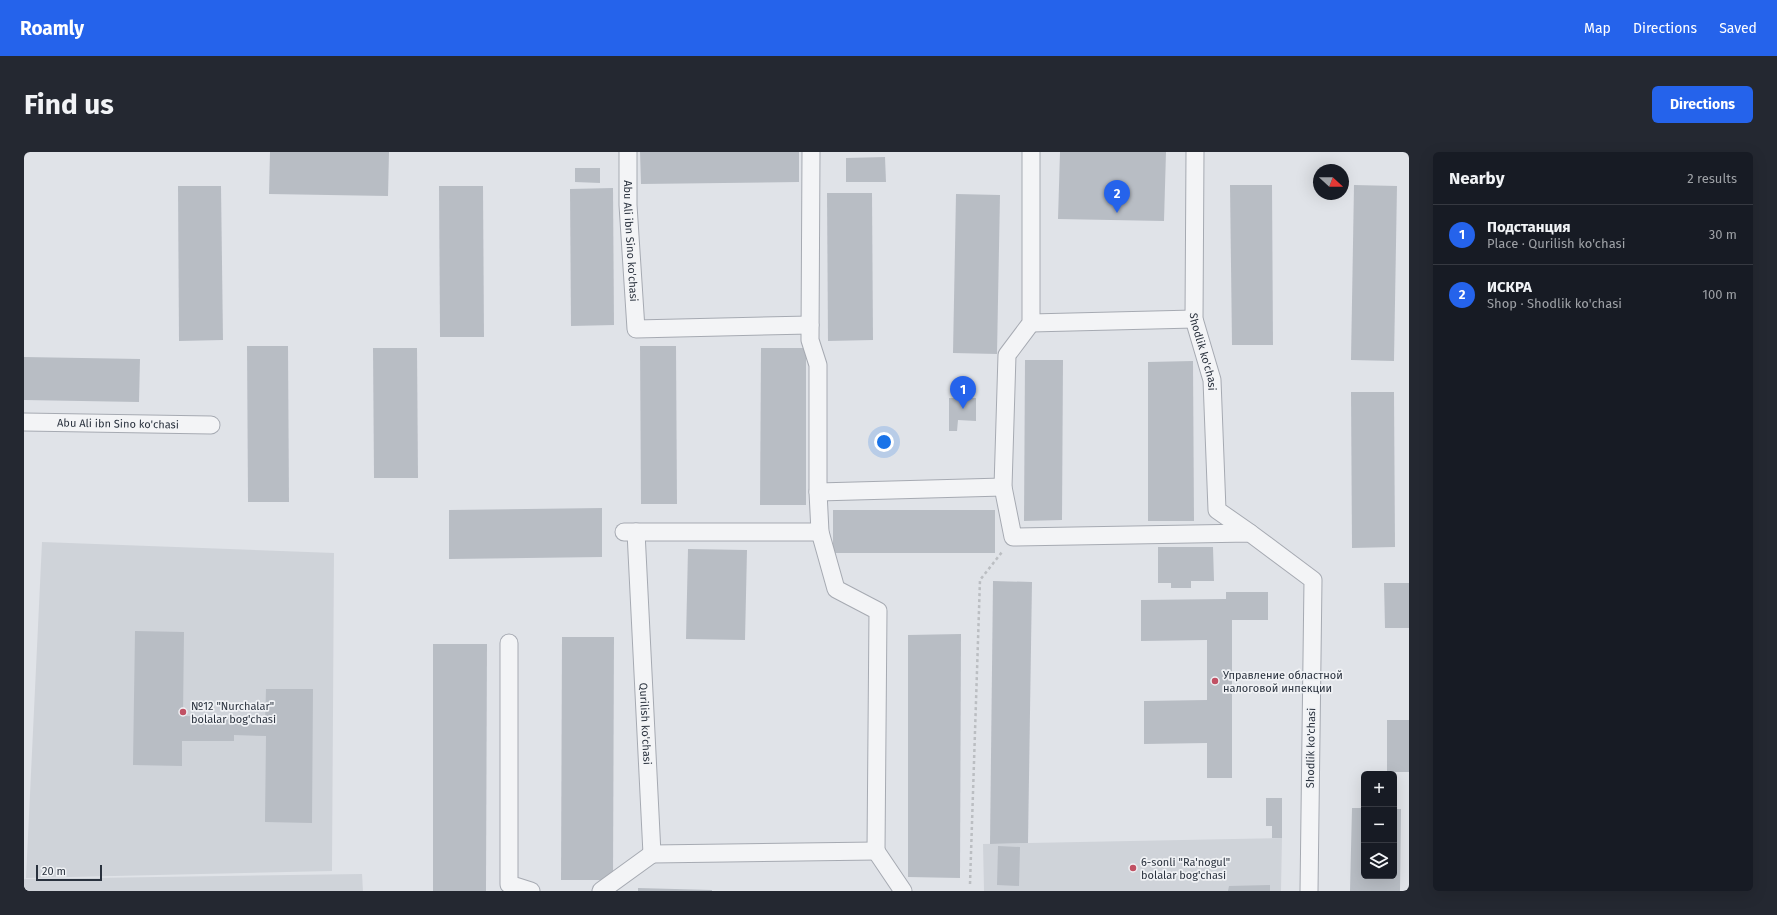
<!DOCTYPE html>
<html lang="en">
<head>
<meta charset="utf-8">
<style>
	:root { --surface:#171b24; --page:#242831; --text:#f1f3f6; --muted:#9ea1a6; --line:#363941; --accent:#2563eb }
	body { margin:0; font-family:"Fira Sans",sans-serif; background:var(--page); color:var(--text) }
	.controls { position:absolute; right:12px; bottom:12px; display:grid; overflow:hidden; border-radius:6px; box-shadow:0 4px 16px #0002 }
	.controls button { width:36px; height:36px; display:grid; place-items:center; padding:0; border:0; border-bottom:1px solid var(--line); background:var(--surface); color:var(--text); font:20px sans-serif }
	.compass { position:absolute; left:1289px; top:12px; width:36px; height:36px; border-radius:50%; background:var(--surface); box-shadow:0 4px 16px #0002; rotate:111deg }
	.scale { position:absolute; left:12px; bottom:10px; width:66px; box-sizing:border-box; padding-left:4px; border:2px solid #2a323e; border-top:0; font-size:11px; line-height:14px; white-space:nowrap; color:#2a323e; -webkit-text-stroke:3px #f0f2f5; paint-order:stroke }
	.you { position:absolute; left:860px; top:290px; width:14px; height:14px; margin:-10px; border:3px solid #fff; border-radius:50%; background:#1a73e8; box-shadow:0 0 0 6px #1a73e833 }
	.badge { display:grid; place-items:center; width:26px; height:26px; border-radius:50%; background:var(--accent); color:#fff; font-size:13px; font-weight:700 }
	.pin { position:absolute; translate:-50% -33px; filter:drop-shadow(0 1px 2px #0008) }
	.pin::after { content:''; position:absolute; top:21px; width:14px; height:12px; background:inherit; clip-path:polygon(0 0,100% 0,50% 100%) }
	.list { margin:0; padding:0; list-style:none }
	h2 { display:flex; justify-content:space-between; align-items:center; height:52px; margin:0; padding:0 16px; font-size:17px }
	h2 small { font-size:13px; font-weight:400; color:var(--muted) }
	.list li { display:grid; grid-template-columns:26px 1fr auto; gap:12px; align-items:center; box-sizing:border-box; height:60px; padding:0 16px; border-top:1px solid var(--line) }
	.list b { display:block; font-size:15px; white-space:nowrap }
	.list p { margin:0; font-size:13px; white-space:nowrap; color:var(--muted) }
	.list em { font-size:13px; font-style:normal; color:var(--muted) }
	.icon { flex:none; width:22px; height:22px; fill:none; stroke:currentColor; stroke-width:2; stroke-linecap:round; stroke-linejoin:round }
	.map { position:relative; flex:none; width:1385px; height:739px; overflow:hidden; border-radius:6px }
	header { display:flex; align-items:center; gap:24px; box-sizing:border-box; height:56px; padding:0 20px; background:var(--accent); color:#fff }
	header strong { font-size:19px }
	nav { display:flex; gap:22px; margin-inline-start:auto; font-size:14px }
	.intro { display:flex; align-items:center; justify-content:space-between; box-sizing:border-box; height:96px; padding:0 24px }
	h1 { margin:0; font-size:28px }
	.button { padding:10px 18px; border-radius:6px; background:var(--accent); color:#fff; font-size:14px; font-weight:700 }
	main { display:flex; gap:24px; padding:0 24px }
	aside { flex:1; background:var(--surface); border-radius:6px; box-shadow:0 4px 16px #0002 }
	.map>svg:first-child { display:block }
</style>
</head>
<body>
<header>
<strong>Roamly</strong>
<nav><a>Map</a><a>Directions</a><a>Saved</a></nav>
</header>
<div class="intro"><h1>Find us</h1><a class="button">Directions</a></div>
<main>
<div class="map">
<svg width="1385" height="739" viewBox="0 0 1385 739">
	<rect width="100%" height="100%" fill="#e0e3e8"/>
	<g fill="#cfd3d9">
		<path d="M 18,390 L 310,401 L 308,719 L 2,726 Z"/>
		<path d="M 1258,686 L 1257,739 L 960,739 L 959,692 Z"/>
		<path d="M 338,722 L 339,739 L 0,739 L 0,727 Z"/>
	</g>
	<g fill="#b8bdc4">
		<path d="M 246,0 L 365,0 L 364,44 L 245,42 Z"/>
		<path d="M 616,0 L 775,0 L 775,30 L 617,32 Z"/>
		<path d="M 1036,0 L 1142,0 L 1140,69 L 1034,67 Z"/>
		<path d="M 861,5 L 862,30 L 822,30 L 822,6 Z"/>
		<path d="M 551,16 L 576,16 L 576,31 L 551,30 Z"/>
		<path d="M 1206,33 L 1248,33 L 1249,193 L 1208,193 Z"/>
		<path d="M 1330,33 L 1373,34 L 1370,209 L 1327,208 Z"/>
		<path d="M 154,34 L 197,34 L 199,188 L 155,189 Z"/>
		<path d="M 415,34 L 459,34 L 460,185 L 416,185 Z"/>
		<path d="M 589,36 L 590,173 L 547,174 L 546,37 Z"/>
		<path d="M 803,41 L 848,41 L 849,188 L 804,189 Z"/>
		<path d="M 932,42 L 976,43 L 973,202 L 929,201 Z"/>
		<path d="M 223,194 L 264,194 L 265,350 L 224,350 Z"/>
		<path d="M 616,194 L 652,194 L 653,352 L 617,352 Z"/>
		<path d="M 349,196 L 393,196 L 394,326 L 350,326 Z"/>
		<path d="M 737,196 L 782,196 L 782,353 L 736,353 Z"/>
		<path d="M 0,205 L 116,207 L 115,250 L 0,248 Z"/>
		<path d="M 1001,208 L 1039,208 L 1038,368 L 1000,369 Z"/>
		<path d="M 1169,209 L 1170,369 L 1124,369 L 1124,210 Z"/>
		<path d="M 1327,240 L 1370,240 L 1371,395 L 1328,396 Z"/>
		<path d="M 925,246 L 952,246 L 952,269 L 934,268 L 933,279 L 925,279 Z"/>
		<path d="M 578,356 L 578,405 L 425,407 L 425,358 Z"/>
		<rect x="809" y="358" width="162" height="43"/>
		<path d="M 1134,395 L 1189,395 L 1190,429 L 1167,429 L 1167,436 L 1147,436 L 1147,431 L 1134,431 Z"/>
		<path d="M 664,397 L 723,398 L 721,488 L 662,487 Z"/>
		<path d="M 969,429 L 1008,430 L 1004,691 L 966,692 Z"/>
		<path d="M 1360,431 L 1385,431 L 1385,476 L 1361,476 Z"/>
		<path d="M 1202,440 L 1244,440 L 1244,468 L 1208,468 L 1208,626 L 1183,626 L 1183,591 L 1120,592 L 1120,549 L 1183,548 L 1183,488 L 1117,489 L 1117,448 L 1202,447 Z"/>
		<path d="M 111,479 L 160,480 L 159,564 L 210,565 L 211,572 L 241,573 L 242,537 L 289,537 L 288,671 L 241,670 L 242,584 L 210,583 L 210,589 L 158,589 L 158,614 L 109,613 Z"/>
		<path d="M 937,482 L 936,726 L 884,725 L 884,483 Z"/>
		<path d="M 538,485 L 590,485 L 589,728 L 537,728 Z"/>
		<path d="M 409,492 L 463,492 L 462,739 L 409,739 Z"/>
		<rect x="1363" y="568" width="22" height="52"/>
		<path d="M 1242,646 L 1258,646 L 1258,686 L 1248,686 L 1248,674 L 1242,674 Z"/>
		<path d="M 1328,656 L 1340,656 L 1340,724 L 1370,724 L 1370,657 L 1377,657 L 1376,739 L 1326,739 Z"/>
		<path d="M 974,694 L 996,695 L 995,734 L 973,733 Z"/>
		<path d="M 1246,733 L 1246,739 L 1204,739 L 1205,734 Z"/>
		<path d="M 614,736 L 688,738 L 688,739 L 614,739 Z"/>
	</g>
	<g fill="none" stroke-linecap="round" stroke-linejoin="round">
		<g stroke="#a6aab2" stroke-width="19">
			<g id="street">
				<path id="s1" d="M 604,0 L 604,53 L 612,177 L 786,173"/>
				<path d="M 787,0 L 786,188 L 794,213 L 794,340 L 796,380 L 812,437 L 854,459 L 852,699"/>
				<path d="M 1007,0 L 1007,171 L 983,203 L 979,335 L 989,385 L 1226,381 L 1289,428 L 1285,739"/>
				<path id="s2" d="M 1171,0 L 1170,167 L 1188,228 L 1193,358 L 1226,381"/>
				<path d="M 1007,171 L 1170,167"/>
				<path id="s3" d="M 0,270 L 187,273"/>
				<path d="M 794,340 L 979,335"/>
				<path d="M 600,380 L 796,380"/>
				<path id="s4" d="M 612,380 L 628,702"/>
				<path d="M 485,491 L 485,732 L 507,739"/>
				<path d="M 852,699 L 879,739"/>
				<path d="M 628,702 L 852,699"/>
				<path d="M 577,739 L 628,702"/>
			</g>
		</g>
		<path stroke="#bbbec2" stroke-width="2.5" stroke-dasharray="3 3" stroke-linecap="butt" d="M 946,732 L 956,428 L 978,400"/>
		<use href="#street" stroke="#f3f4f6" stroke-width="17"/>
	</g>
	<g fill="#c15164" stroke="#f0f2f5" stroke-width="1.5">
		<circle cx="1191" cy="529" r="4"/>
		<circle cx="159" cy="560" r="4"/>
		<circle cx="1109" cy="716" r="4"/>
	</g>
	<g text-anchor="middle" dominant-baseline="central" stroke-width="3.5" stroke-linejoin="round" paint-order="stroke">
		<g font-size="11" fill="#2a323e" stroke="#f0f2f5">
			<text stroke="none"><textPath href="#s1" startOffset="89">Abu Ali ibn Sino ko'chasi</textPath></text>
			<text stroke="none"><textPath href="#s2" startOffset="201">Shodlik ko'chasi</textPath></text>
			<text stroke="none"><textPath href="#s3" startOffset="94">Abu Ali ibn Sino ko'chasi</textPath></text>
			<text stroke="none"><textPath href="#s4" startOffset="192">Qurilish ko'chasi</textPath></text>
			<text transform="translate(1287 596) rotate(-89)">Shodlik ko'chasi</text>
		</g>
		<g font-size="11" fill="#2a323e" stroke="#f0f2f5" text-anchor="start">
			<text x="1199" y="523">Управление областной<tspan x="1199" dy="13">налоговой инпекции</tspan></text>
			<text x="167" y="554">№12 "Nurchalar"<tspan x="167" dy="13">bolalar bog'chasi</tspan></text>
			<text x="1117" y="710">6-sonli "Ra'nogul"<tspan x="1117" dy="13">bolalar bog'chasi</tspan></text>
		</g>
	</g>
</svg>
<div class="controls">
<button>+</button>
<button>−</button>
<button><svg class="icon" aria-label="layers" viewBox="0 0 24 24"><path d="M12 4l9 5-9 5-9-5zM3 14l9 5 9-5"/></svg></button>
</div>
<svg class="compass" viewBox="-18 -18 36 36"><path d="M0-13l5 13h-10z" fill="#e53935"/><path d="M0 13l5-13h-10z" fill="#9ea1a6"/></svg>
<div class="scale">20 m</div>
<div class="you"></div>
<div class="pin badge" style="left:939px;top:257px">1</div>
<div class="pin badge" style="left:1093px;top:61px">2</div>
</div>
<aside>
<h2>Nearby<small>2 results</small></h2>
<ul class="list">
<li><span class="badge">1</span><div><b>Подстанция</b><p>Place · Qurilish ko'chasi</p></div><em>30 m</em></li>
<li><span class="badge">2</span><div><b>ИСКРА</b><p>Shop · Shodlik ko'chasi</p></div><em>100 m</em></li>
</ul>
</aside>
</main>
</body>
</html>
